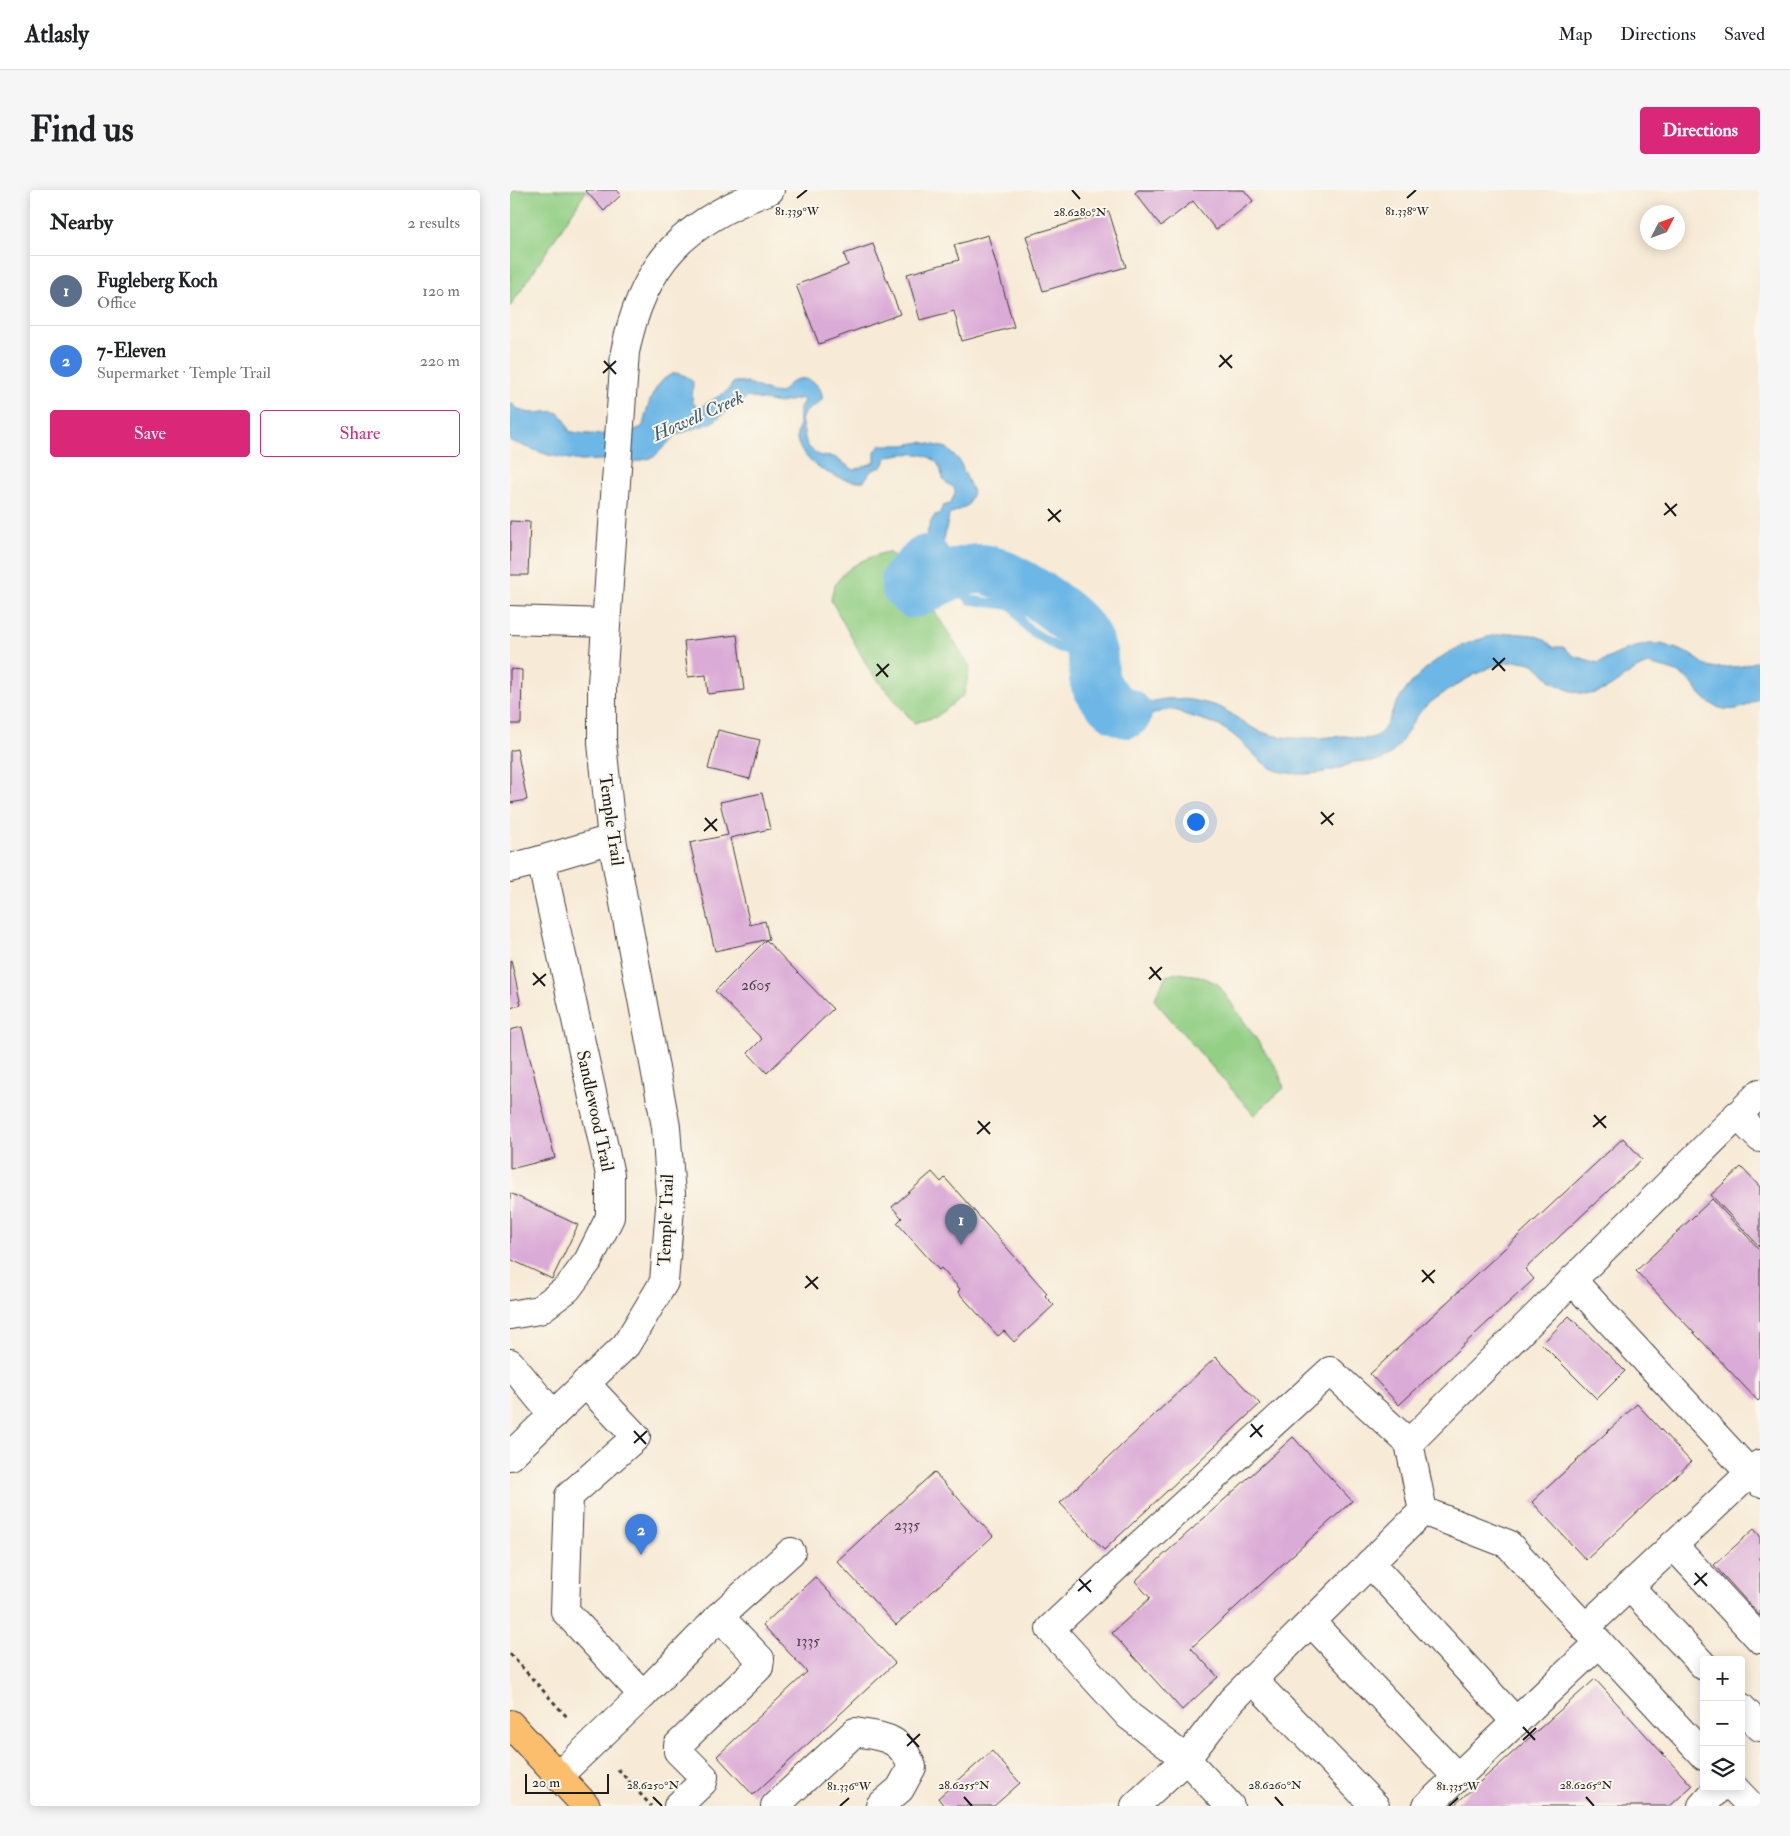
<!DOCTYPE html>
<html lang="en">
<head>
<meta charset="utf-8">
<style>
	:root { --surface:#fff; --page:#f6f6f6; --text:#202124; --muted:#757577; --line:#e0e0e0; --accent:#db2777 }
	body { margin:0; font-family:"IM FELL Double Pica",serif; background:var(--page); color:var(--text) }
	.controls { position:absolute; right:15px; bottom:15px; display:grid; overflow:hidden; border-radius:5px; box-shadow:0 2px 12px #0003 }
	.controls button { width:45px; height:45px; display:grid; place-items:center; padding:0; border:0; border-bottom:1px solid var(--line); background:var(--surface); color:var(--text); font:25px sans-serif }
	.compass { position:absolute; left:1130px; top:15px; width:45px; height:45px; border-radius:50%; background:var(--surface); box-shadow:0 2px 12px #0003; rotate:48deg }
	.scale { position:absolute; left:15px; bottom:12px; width:84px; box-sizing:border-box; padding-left:5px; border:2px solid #1c1c1c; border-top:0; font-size:14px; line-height:18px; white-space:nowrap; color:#1c1c1c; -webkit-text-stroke:4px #fbf7ec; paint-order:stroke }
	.you { position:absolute; left:685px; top:631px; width:18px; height:18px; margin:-12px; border:4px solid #fff; border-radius:50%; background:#1a73e8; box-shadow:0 0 0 8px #1a73e833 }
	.badge { display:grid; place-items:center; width:32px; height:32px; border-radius:50%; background:var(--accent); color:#fff; font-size:16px; font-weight:700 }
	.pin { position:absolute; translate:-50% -41px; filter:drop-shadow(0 1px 2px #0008) }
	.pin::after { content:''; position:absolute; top:26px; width:18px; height:15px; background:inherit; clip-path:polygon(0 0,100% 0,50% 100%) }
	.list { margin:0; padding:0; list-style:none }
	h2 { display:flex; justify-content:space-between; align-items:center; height:65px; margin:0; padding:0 20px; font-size:21px }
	h2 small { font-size:16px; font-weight:400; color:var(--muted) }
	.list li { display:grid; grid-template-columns:32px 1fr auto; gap:15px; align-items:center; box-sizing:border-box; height:70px; padding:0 20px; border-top:1px solid var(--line) }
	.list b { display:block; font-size:19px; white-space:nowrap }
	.list p { margin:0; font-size:16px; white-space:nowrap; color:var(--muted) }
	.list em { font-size:16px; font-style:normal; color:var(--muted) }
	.actions { display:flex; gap:10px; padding:15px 20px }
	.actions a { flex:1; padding:11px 0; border:1px solid var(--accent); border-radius:5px; text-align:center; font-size:18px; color:var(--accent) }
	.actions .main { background:var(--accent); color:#fff }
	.icon { flex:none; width:28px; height:28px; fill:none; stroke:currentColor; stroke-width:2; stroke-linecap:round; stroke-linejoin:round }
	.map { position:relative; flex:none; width:1250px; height:1616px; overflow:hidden; border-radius:5px }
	header { display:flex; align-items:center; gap:30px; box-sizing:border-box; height:70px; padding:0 25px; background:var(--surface); border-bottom:1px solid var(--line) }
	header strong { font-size:24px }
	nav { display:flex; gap:28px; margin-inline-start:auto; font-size:18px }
	.intro { display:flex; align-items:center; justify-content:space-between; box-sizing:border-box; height:120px; padding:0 30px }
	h1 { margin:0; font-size:35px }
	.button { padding:12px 22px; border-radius:5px; background:var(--accent); color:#fff; font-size:18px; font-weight:700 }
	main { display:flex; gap:30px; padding:0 30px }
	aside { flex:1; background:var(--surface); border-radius:5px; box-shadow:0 2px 12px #0003 }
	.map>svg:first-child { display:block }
</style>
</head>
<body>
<header>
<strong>Atlasly</strong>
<nav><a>Map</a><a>Directions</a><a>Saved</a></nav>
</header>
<div class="intro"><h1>Find us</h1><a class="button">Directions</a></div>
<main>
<aside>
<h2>Nearby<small>2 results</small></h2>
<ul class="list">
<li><span class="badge" style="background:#5c6f8a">1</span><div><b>Fugleberg Koch</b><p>Office</p></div><em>120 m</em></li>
<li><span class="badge" style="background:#3f7fe0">2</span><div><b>7-Eleven</b><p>Supermarket · Temple Trail</p></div><em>220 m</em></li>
</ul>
<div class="actions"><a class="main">Save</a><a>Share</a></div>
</aside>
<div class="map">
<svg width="1250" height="1616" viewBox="0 0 1250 1616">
	<rect width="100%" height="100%" fill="#fbf7ec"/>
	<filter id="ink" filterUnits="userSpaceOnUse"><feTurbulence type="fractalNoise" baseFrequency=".02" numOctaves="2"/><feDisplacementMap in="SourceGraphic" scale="10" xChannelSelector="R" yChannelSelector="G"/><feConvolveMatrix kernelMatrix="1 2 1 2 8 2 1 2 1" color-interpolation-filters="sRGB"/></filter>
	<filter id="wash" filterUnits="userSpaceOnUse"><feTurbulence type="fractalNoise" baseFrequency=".0096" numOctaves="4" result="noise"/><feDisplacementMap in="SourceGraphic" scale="20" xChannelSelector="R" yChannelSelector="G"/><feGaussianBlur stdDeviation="1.12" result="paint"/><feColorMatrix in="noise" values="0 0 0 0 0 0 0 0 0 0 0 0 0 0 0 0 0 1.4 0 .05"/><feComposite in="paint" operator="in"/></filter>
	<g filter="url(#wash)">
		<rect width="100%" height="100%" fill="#f7ead6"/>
		<g fill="#93cf85" stroke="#587650">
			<path d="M 0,0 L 77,0 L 0,117 Z"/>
			<path d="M 378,362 L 385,367 C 378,379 363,416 391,415 C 401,414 410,413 420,414 L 460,477 L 454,505 L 426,527 L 404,533 L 360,481 L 321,410 C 323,382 354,367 378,362 Z"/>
			<path d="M 667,783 L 690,786 L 708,794 L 768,880 L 774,898 L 744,925 L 644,810 L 656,786 Z"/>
		</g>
		<g fill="#6db7e6" stroke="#446a81">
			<path d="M 167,183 L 176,186 L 183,192 L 182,212 L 189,218 L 216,202 L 224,192 C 244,190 250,202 270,203 C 276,199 278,193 285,190 C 299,185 314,196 312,210 L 294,223 L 291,230 L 297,256 L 310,266 L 324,267 L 344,280 L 365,272 L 365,261 L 371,255 L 394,255 L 411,252 L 437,258 L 449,270 L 463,302 L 458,315 L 439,325 L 434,350 L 425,371 L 405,393 L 404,395 L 408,398 L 419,391 L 425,390 L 427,393 L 422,398 L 426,399 L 428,403 L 423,410 L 416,413 L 390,415 L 381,412 L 374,402 L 375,388 L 387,365 L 392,363 L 396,367 L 408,366 C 417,354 416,337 425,325 L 429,324 L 433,316 L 440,314 L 445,304 C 446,294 438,297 434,290 C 431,286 432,282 430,278 C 422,259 391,263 377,267 L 373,276 L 361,281 L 354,291 C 332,295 285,271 287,244 C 287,241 289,239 289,236 C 289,225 287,220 294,211 L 292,208 L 270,213 L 237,207 L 201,233 L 166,245 L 144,267 L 120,273 L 108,269 L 71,271 L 38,265 L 0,251 L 0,213 C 3,214 6,218 10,220 C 33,230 50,207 59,241 C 74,246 120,246 133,236 C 137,217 145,186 167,183 Z"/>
			<path d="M 1000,443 L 1023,445 L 1034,449 L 1043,457 L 1053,457 L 1064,466 L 1088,473 L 1118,459 L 1138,454 L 1151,454 L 1167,459 L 1182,465 L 1195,475 L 1206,478 L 1233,476 L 1250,470 L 1250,507 C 1232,522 1212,525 1194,508 C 1186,501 1182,490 1172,485 C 1162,479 1149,477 1138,474 C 1117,480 1101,503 1079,504 C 1067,504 1050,498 1040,490 C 1034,484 1027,474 1017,472 C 1009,470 994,473 987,475 C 969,480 922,508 910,522 C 900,534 893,554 880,565 C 868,576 854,569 841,573 C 836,575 832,578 827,579 C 811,584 795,585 778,583 C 753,580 745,563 727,548 C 713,535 695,530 676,525 C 672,524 668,520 663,520 C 651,518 641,527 630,529 C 604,534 575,503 573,477 L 577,476 L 586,468 L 601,502 L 611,515 C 628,519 640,510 656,509 C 665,508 677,509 686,511 C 695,513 707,515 715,520 C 726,526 735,535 747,540 C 774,552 804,548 833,546 C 845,546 855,552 866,546 C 879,539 880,522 888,511 C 913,471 955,448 1000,443 Z"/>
		</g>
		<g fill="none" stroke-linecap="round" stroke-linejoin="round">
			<path stroke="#6db7e6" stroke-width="9" d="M 419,399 L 451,400 L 460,410 L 503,416 L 513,433 L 520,440 L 547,457 L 564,461 L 571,467 L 580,487"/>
			<path stroke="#6db7e6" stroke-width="50" d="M 416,370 L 396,390 L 396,396 L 403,403 C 414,401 418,396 426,392 C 438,386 457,379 470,379 C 495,379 566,426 576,448 C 579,454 583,463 583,470 C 584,477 583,486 585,492 C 591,505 604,520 617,523"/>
		</g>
		<g id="blocks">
			<g fill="#dbabd7">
				<path d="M 75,0 L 107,0 L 111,5 L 94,21 Z"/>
				<path d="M 628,0 L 734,0 L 743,11 L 706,40 L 683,11 L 651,36 L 625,3 Z"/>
				<path d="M 599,22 L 616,77 L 533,101 L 516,46 Z"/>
				<path d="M 478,45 L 504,137 L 452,151 L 444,121 L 410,130 L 397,84 L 449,70 L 444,55 Z"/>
				<path d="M 363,54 L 390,124 L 309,154 L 286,95 L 338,75 L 334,64 Z"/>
				<path d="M 0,331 L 20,332 L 18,385 L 0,385 Z"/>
				<path d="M 227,445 L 234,500 L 198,504 L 196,485 L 178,487 L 174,451 Z"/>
				<path d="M 0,479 L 12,480 L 11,534 L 0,534 Z"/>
				<path d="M 208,540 L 250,550 L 240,589 L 198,579 Z"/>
				<path d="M 7,559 L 17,610 L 0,613 L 0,561 Z"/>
				<path d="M 252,603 L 260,639 L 220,648 L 240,735 L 255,731 L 259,749 L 205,761 L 180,653 L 218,645 L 210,612 Z"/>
				<path d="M 256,750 L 323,819 L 257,883 L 238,863 L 252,849 L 205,801 Z"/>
				<path d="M 1,770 L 11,815 L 0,818 L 0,771 Z"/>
				<path d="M 12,837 L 45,968 L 0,979 L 0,840 Z"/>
				<path d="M 1113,948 L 1132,969 L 1015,1079 L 1024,1089 L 889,1215 L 860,1184 Z"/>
				<path d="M 1231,977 L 1250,997 L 1250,1057 L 1201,1005 Z"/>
				<path d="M 422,982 L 431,992 L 435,988 L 537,1103 L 535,1106 L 544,1115 L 504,1152 L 494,1141 L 488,1146 L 448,1102 L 450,1099 L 431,1078 L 429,1080 L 387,1033 L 392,1028 L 382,1017 Z"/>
				<path d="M 0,1003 L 68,1035 L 42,1089 L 0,1069 Z"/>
				<path d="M 1202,1009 L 1250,1060 L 1250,1209 L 1248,1211 L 1126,1081 Z"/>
				<path d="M 1059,1126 L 1115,1181 L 1087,1209 L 1032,1154 Z"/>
				<path d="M 706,1167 L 750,1214 L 594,1360 L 550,1313 Z"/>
				<path d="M 1127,1214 L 1181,1272 L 1076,1370 L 1022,1312 Z"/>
				<path d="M 783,1247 L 842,1311 L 681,1458 L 708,1487 L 672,1520 L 602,1443 L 640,1408 L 625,1391 Z"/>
				<path d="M 424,1282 L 483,1346 L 386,1435 L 327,1371 Z"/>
				<path d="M 1244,1339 L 1250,1346 L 1250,1426 L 1204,1375 Z"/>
				<path d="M 305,1387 L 385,1473 L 243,1605 L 207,1566 L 297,1482 L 253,1435 Z"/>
				<path d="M 1085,1489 L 1182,1596 L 1160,1616 L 943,1616 Z"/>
				<path d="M 482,1561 L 510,1593 L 484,1616 L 434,1616 L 428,1608 Z"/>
			</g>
		</g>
	</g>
	<g filter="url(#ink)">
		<use href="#blocks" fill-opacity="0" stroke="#3d3b38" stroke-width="1"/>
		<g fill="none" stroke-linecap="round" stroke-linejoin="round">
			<g stroke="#3d3b38" stroke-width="30">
				<g id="minor">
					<path d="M 0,430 L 96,433"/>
					<path d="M 31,670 L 102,649"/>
					<path d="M 0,678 L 31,670 L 100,985 L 100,1027 L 78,1071 L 57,1099 L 29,1120 L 0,1125"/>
					<path d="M 1227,925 L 1250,948"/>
					<path d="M 1062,1090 L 1240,1283 L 1250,1274"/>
					<path d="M 0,1173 L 43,1225"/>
					<path d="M 0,1266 L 116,1155 L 154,1092 L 161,1005 L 156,937 L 102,649 L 92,553 L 92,494 L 115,162 C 133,71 176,31 260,0"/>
					<path d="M 913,1321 L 998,1354 L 1194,1566"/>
					<path d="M 1163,1355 L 1250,1449"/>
					<path d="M 860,1373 L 1006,1532"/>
					<path d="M 1119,1396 L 1194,1476"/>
					<path d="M 801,1432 L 947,1587"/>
					<path d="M 1075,1438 L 1240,1283 L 1250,1293"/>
					<path d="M 742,1489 L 865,1616"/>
					<path d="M 133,1505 L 215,1421 L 281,1362"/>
					<path d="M 1231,1517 L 1250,1537"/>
					<path d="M 48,1586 L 133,1505 L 55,1421 L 59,1306 L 126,1247 L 75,1193"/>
					<path d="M 1223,1597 L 1241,1616"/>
					<path d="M 168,1616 L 193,1592 L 194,1587 L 168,1561 L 168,1555 L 249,1477 L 250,1469 L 209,1426"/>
					<path d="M 265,1616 L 345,1542 C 374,1547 391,1547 402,1577 L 390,1599 L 370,1616"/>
					<path d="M 625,1616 L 676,1569 L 722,1510 L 913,1321 L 899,1253 L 1250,903"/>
					<path d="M 720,1616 L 676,1569 L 619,1526 L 540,1439 L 609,1374 L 820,1181 L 899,1253"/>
					<path d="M 917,1616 L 1089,1453"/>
					<path d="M 1192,1616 L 1209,1597"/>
				</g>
			</g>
			<g stroke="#3d3b38" stroke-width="30">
				<path id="major" d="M 0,1534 L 76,1616"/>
			</g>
			<g stroke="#3d3b38" stroke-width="3" stroke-dasharray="4 4" stroke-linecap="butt">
				<path d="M 0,1464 L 57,1527"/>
				<path d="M 108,1579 L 141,1616"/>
			</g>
			<use href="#minor" stroke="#fff" stroke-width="28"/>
			<use href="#major" stroke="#fabe6d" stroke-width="28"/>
		</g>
	</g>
	<path fill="none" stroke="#1c1c1c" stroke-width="2" d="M 562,0 L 570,9M 287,8 L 297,0M 897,8 L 906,0M 710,165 L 722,178M 94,171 L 106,184M 709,177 L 722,165M 93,183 L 106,171M 1155,313 L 1166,326M 538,319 L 550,332M 1154,325 L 1167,314M 538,331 L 551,320M 983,468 L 995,481M 367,474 L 378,487M 982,480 L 995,468M 366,486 L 379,474M 811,622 L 823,635M 195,628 L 207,641M 811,634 L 824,623M 194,641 L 207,629M 640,777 L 651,790M 23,783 L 35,796M 639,789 L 652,777M 23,795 L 36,784M 1084,925 L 1096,938M 468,931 L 480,944M 1083,937 L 1096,926M 467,944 L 480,932M 912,1080 L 924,1093M 296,1086 L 308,1099M 912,1092 L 925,1080M 295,1098 L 308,1087M 741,1234 L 752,1247M 124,1241 L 136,1254M 740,1247 L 753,1235M 124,1253 L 137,1241M 1185,1383 L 1197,1396M 569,1389 L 581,1402M 1184,1395 L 1197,1383M 568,1401 L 581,1390M 1013,1537 L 1025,1550M 397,1544 L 409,1557M 1013,1550 L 1026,1538M 397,1556 L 410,1544M 143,1607 L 152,1616M 454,1607 L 462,1616M 765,1607 L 773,1616M 1076,1607 L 1084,1616M 330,1616 L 339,1608M 939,1616 L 948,1608"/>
	<g text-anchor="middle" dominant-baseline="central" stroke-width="4" stroke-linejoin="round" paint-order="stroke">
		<g font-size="15" fill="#4c404b">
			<text x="246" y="795">2605</text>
			<text x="397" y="1335">2335</text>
			<text x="298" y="1451">1335</text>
		</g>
		<g font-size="18" fill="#1c1c1c" stroke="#fbf7ec">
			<text transform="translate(101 630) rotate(82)">Temple Trail</text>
			<text transform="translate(85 921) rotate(78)">Sandlewood Trail</text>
			<text transform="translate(156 1030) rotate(-88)">Temple Trail</text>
		</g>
		<g font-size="19" font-style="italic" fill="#3c5a6d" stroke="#fbf7ec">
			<text transform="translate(188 226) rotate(-24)">Howell Creek</text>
		</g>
	</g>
	<g font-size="12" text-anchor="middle" fill="#1c1c1c" stroke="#fbf7ec" stroke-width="4" stroke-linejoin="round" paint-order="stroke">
		<text x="287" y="25">81.339°W</text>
		<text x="897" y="25">81.338°W</text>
		<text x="570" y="26">28.6280°N</text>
		<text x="143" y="1599">28.6250°N</text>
		<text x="454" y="1599">28.6255°N</text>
		<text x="765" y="1599">28.6260°N</text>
		<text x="1076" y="1599">28.6265°N</text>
		<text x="339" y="1600">81.336°W</text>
		<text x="948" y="1600">81.335°W</text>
	</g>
</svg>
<div class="controls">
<button>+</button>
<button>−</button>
<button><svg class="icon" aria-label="layers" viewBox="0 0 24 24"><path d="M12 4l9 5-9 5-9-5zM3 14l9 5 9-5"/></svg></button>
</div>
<svg class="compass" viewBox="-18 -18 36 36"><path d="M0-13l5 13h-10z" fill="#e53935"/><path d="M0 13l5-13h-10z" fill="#757577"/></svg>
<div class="scale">20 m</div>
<div class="you"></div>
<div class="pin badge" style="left:451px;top:1055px;background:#5c6f8a">1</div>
<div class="pin badge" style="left:131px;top:1365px;background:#3f7fe0">2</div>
</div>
</main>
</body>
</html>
